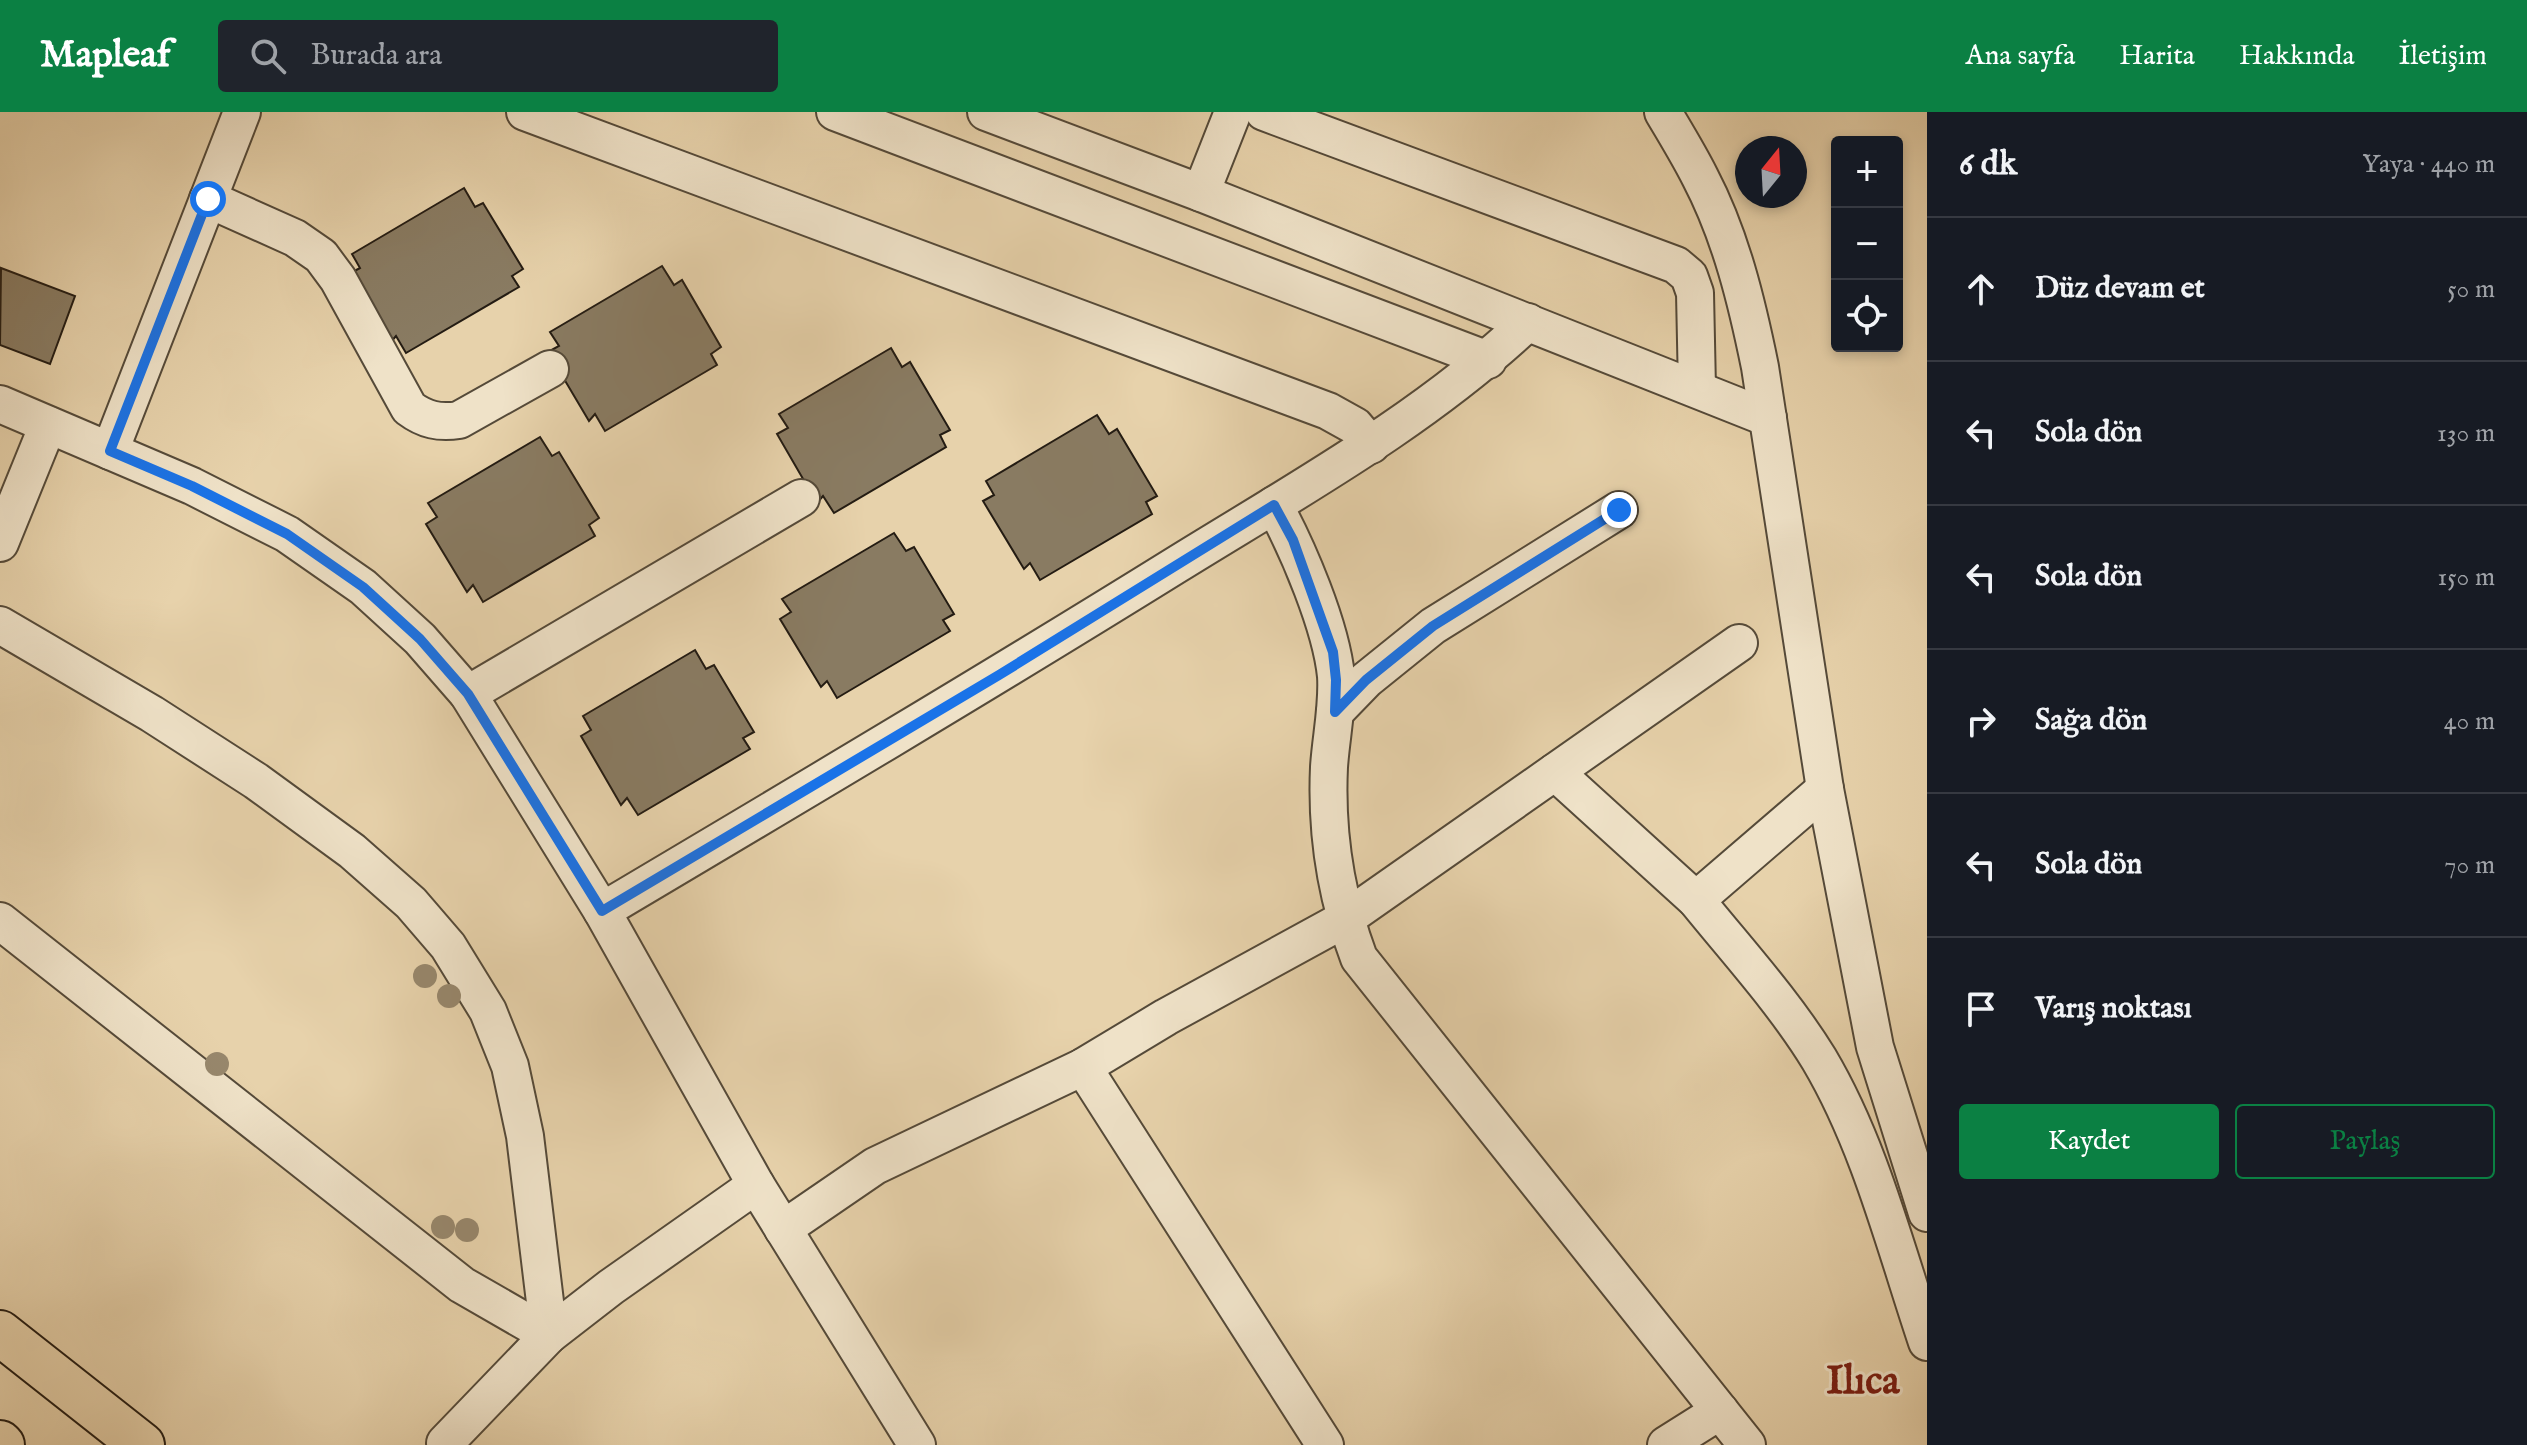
<!DOCTYPE html>
<html lang="tr">
<head>
<meta charset="utf-8">
<style>
	:root { --surface:#171b24; --page:#20242c; --text:#f1f3f6; --muted:#9ea1a6; --line:#363941; --accent:#0b8043 }
	body { margin:0; font-family:"IM FELL English",serif; background:var(--page); color:var(--text) }
	.controls { position:absolute; right:24px; top:24px; display:grid; overflow:hidden; border-radius:8px; box-shadow:0 4px 12px #0003 }
	.controls button { width:72px; height:72px; display:grid; place-items:center; padding:0; border:0; border-bottom:2px solid var(--line); background:var(--surface); color:var(--text); font:40px sans-serif }
	.compass { position:absolute; left:1735px; top:24px; width:72px; height:72px; border-radius:50%; background:var(--surface); box-shadow:0 4px 12px #0003; rotate:18deg }
	.stop { position:absolute; width:24px; height:24px; margin:-18px; border:6px solid #1a73e8; border-radius:50%; background:#fff }
	.stop.end { background:#1a73e8; border-color:#fff; box-shadow:0 2px 8px #0008 }
	.list { margin:0; padding:0; list-style:none }
	h2 { display:flex; justify-content:space-between; align-items:center; height:104px; margin:0; padding:0 32px; font-size:34px }
	h2 small { font-size:26px; font-weight:400; color:var(--muted) }
	.list li { display:grid; grid-template-columns:52px 1fr auto; gap:24px; align-items:center; box-sizing:border-box; height:144px; padding:0 32px; border-top:2px solid var(--line) }
	.list b { display:block; font-size:30px; white-space:nowrap }
	.list em { font-size:26px; font-style:normal; color:var(--muted) }
	.actions { display:flex; gap:16px; padding:24px 32px }
	.actions a { flex:1; padding:18px 0; border:2px solid var(--accent); border-radius:8px; text-align:center; font-size:28px; color:var(--accent) }
	.actions .main { background:var(--accent); color:#fff }
	.icon { flex:none; width:44px; height:44px; fill:none; stroke:currentColor; stroke-width:2; stroke-linecap:round; stroke-linejoin:round }
	.map { position:relative; flex:none; width:1927px; height:1333px; overflow:hidden }
	header { display:flex; align-items:center; gap:48px; box-sizing:border-box; height:112px; padding:0 40px; background:var(--accent); color:#fff }
	header strong { font-size:38px }
	nav { display:flex; gap:44px; margin-inline-start:auto; font-size:28px }
	.search { width:560px; height:72px; background:var(--page); display:flex; align-items:center; gap:20px; box-sizing:border-box; padding:0 28px; border-radius:8px; color:var(--muted); font-size:30px }
	main { display:flex }
	aside { flex:1; background:var(--surface) }
	.map>svg:first-child { display:block }
</style>
</head>
<body>
<header>
<strong>Mapleaf</strong>
<div class="search"><svg class="icon" aria-label="search" viewBox="0 0 24 24"><circle cx="10" cy="10" r="6"/><path d="M15 15l6 6"/></svg>Burada ara</div>
<nav><a>Ana sayfa</a><a>Harita</a><a>Hakkında</a><a>İletişim</a></nav>
</header>
<main>
<div class="map">
<svg width="1927" height="1333" viewBox="0 0 1927 1333">
	<rect width="100%" height="100%" fill="#e7d2ab"/>
	<filter id="stains"><feTurbulence type="fractalNoise" baseFrequency=".0025" numOctaves="4"/><feColorMatrix values="0 0 0 0 .2 0 0 0 0 .09 0 0 0 0 .02 0 0 0 .5 -.17"/></filter>
	<radialGradient id="worn" r=".72"><stop offset=".6" stop-color="#630" stop-opacity="0"/><stop offset="1" stop-color="#630" stop-opacity=".3"/></radialGradient>
	<g fill="#897b62" stroke="#241c13" stroke-width="2">
		<path d="M 464,76 L 475,95 L 483,91 L 523,157 L 512,164 L 519,175 L 406,241 L 396,224 L 390,231 L 349,162 L 360,156 L 352,142 Z"/>
		<path d="M 662,154 L 674,173 L 682,168 L 721,235 L 711,242 L 717,253 L 605,319 L 595,302 L 589,309 L 548,240 L 559,234 L 550,220 Z"/>
		<path d="M 1,156 L 75,184 L 50,252 L 0,233 Z"/>
		<path d="M 891,236 L 902,255 L 910,250 L 950,318 L 940,323 L 946,335 L 834,401 L 823,384 L 817,391 L 777,322 L 788,316 L 779,302 Z"/>
		<path d="M 1097,303 L 1109,322 L 1117,317 L 1157,384 L 1146,390 L 1152,402 L 1040,468 L 1030,451 L 1024,457 L 983,389 L 994,383 L 986,369 Z"/>
		<path d="M 540,325 L 552,344 L 559,340 L 599,406 L 589,413 L 595,424 L 483,490 L 473,473 L 467,480 L 426,412 L 437,405 L 428,391 Z"/>
		<path d="M 894,421 L 906,439 L 914,435 L 954,502 L 943,508 L 950,519 L 837,586 L 827,569 L 821,575 L 780,507 L 791,500 L 782,487 Z"/>
		<path d="M 695,538 L 706,557 L 714,553 L 754,620 L 743,626 L 750,637 L 638,703 L 627,686 L 621,693 L 581,624 L 591,618 L 583,604 Z"/>
	</g>
	<g fill="none" stroke-linecap="round" stroke-linejoin="round">
		<g stroke="#554a39" stroke-width="40">
			<g id="minor">
				<path d="M 525,0 L 1328,299 L 1355,314 L 1371,333"/>
				<path d="M 835,0 L 1488,248"/>
				<path d="M 986,0 L 1201,81 L 1768,306"/>
				<path d="M 1264,0 L 1676,153 L 1689,164 L 1695,181 L 1697,277"/>
				<path d="M 1663,0 C 1676,22 1689,43 1700,65 C 1731,124 1747,191 1760,255 L 1825,677 L 1875,935 L 1927,1101"/>
				<path d="M 1201,81 L 1233,0"/>
				<path d="M 208,87 L 295,126 L 321,144 L 338,167 L 409,296 C 425,308 439,311 459,308 L 550,257"/>
				<path d="M 0,292 L 192,374 L 287,422 L 363,475 L 420,527 L 468,582 L 602,799 L 756,1073 L 917,1333"/>
				<path d="M 110,339 L 242,0"/>
				<path d="M 1274,393 C 1298,437 1331,514 1336,564 C 1338,594 1331,625 1329,655 C 1326,720 1336,785 1359,846 L 1747,1333"/>
				<path d="M 0,431 L 48,313"/>
				<path d="M 0,513 L 152,602 L 256,669 L 352,739 L 411,791 L 448,834 L 488,899 L 510,954 L 525,1024 L 549,1223"/>
				<path d="M 468,582 L 801,386"/>
				<path d="M 1335,600 L 1366,568 L 1433,514 L 1619,398"/>
				<path d="M 1555,660 L 1696,788 L 1825,677"/>
				<path d="M 1696,788 C 1738,840 1784,890 1819,947 C 1870,1033 1895,1135 1927,1230"/>
				<path d="M 602,799 C 794,685 986,571 1176,453 C 1297,378 1424,308 1528,210"/>
				<path d="M 0,809 L 462,1173 L 549,1223"/>
				<path d="M 1083,955 L 1325,1333"/>
				<path d="M 783,1117 L 875,1054 L 1083,955 L 1166,905 L 1345,807 L 1739,531"/>
				<path d="M 445,1331 L 549,1223 L 611,1175 L 756,1073"/>
				<path d="M 1666,1333 L 1720,1299"/>
			</g>
		</g>
		<g stroke="#241c13" stroke-width="48">
			<g id="highway">
				<path d="M 0,1221 L 142,1333"/>
				<path d="M 0,1331 L 2,1333"/>
			</g>
		</g>
		<use href="#minor" stroke="#efe2c8" stroke-width="36"/>
		<use href="#highway" stroke="#e7d2ab" stroke-width="44"/>
	</g>
	<g fill="#97876c">
		<circle cx="425" cy="864" r="12"/>
		<circle cx="449" cy="884" r="12"/>
		<circle cx="217" cy="952" r="12"/>
		<circle cx="443" cy="1115" r="12"/>
		<circle cx="467" cy="1118" r="12"/>
	</g>
	<g fill="none" stroke-linecap="round" stroke-linejoin="round">
		<path stroke="#1a73e8" stroke-width="10" d="M 208,87 L 110,339 L 192,374 L 287,422 L 363,475 L 420,527 L 468,582 L 602,799 L 999,563 L 1274,393 L 1293,428 L 1333,540 L 1336,568 L 1335,600 L 1366,568 L 1433,514 L 1619,398"/>
	</g>
	<g text-anchor="middle" dominant-baseline="central" stroke-width="6" stroke-linejoin="round" paint-order="stroke">
		<g font-size="40" font-weight="bold" fill="#7a1f14" stroke="#efe2c8">
			<text x="1863" y="1270">Ilıca</text>
		</g>
	</g>
	<rect width="100%" height="100%" filter="url(#stains)"/>
	<rect width="100%" height="100%" fill="url(#worn)"/>
</svg>
<div class="controls">
<button>+</button>
<button>−</button>
<button><svg class="icon" aria-label="locate" viewBox="0 0 24 24"><circle cx="12" cy="12" r="6"/><path d="M12 2v4M12 18v4M2 12h4M18 12h4"/></svg></button>
</div>
<svg class="compass" viewBox="-18 -18 36 36"><path d="M0-13l5 13h-10z" fill="#e53935"/><path d="M0 13l5-13h-10z" fill="#9ea1a6"/></svg>
<div class="stop" style="left:208px;top:87px"></div>
<div class="stop end" style="left:1619px;top:398px"></div>
</div>
<aside>
<h2>6 dk<small>Yaya · 440 m</small></h2>
<ul class="list">
<li><svg class="icon" aria-label="ahead" viewBox="0 0 24 24"><path d="M12 20V5M6 11l6-6 6 6"/></svg><div><b>Düz devam et</b></div><em>50 m</em></li>
<li><svg class="icon" aria-label="left" viewBox="0 0 24 24"><path d="M17 20v-9H6M10 6l-5 5 5 5"/></svg><div><b>Sola dön</b></div><em>130 m</em></li>
<li><svg class="icon" aria-label="left" viewBox="0 0 24 24"><path d="M17 20v-9H6M10 6l-5 5 5 5"/></svg><div><b>Sola dön</b></div><em>150 m</em></li>
<li><svg class="icon" aria-label="right" viewBox="0 0 24 24"><path d="M7 20v-9h11M14 6l5 5-5 5"/></svg><div><b>Sağa dön</b></div><em>40 m</em></li>
<li><svg class="icon" aria-label="left" viewBox="0 0 24 24"><path d="M17 20v-9H6M10 6l-5 5 5 5"/></svg><div><b>Sola dön</b></div><em>70 m</em></li>
<li><svg class="icon" aria-label="arrive" viewBox="0 0 24 24"><path d="M6 21V4h12l-3 4 3 4H6"/></svg><div><b>Varış noktası</b></div></li>
</ul>
<div class="actions"><a class="main">Kaydet</a><a>Paylaş</a></div>
</aside>
</main>
</body>
</html>
